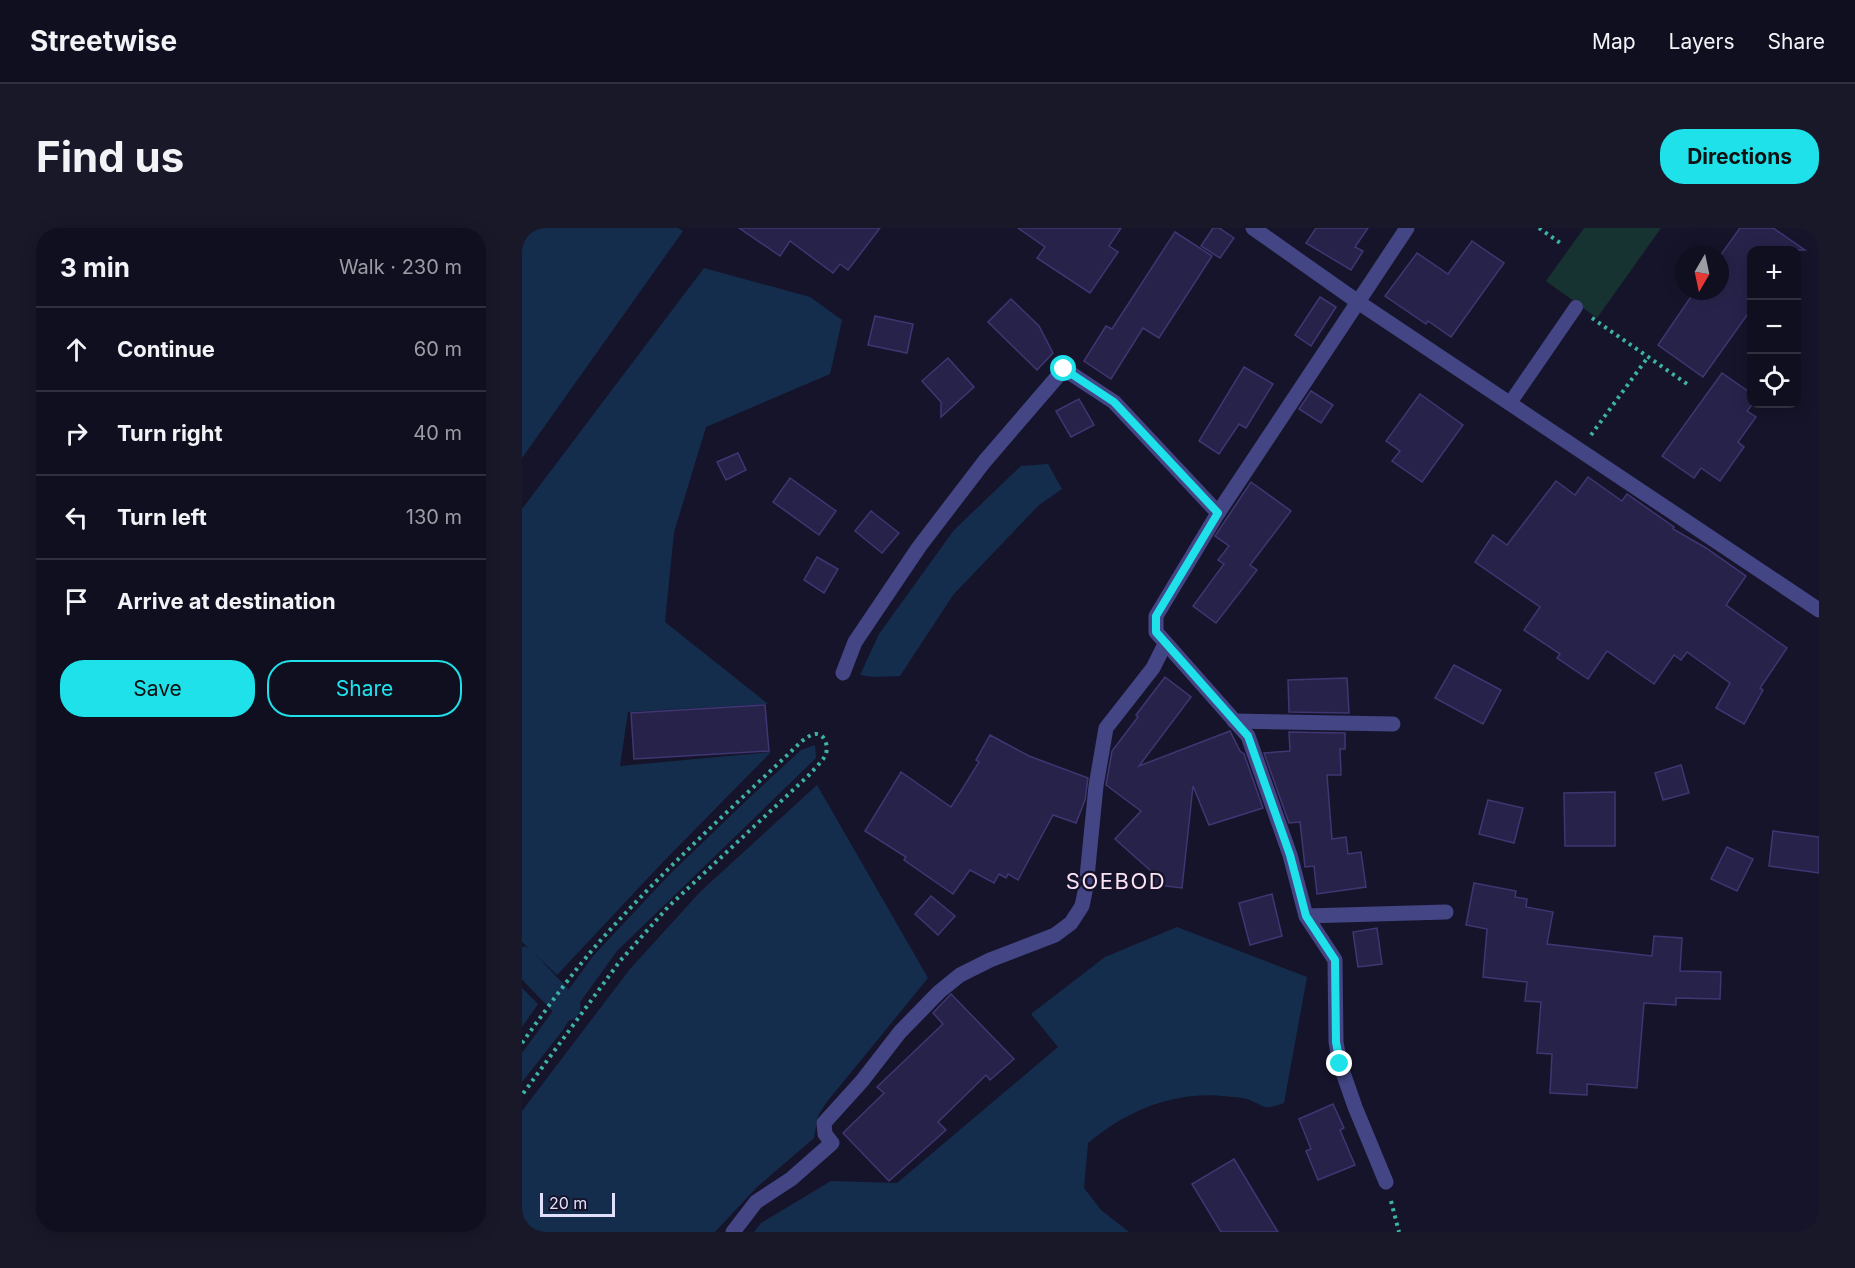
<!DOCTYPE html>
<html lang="en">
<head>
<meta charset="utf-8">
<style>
	:root { --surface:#100f20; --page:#191829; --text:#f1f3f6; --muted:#9c9ca5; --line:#302f3e; --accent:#1ee1ea }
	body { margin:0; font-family:Inter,sans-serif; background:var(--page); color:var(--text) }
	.controls { position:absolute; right:18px; top:18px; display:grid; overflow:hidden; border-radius:12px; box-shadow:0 3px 15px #0003 }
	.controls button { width:54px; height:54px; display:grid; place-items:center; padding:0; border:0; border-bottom:2px solid var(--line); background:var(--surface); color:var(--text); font:30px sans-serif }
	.compass { position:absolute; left:1153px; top:18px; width:54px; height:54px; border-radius:50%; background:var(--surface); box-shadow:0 3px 15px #0003; rotate:189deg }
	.scale { position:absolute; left:18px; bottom:15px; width:75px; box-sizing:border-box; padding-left:6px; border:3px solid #e1e0fc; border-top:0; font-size:16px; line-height:21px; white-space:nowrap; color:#e1e0fc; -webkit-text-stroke:4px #16142a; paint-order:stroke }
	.stop { position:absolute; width:18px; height:18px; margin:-14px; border:4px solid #1ee1ea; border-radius:50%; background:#fff }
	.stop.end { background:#1ee1ea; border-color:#fff; box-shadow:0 2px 6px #0008 }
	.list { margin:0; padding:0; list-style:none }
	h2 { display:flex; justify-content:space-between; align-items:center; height:78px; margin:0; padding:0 24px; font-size:26px }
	h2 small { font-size:20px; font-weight:400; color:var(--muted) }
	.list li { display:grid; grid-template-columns:39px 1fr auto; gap:18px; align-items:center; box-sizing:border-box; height:84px; padding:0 24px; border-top:2px solid var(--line) }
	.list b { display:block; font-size:22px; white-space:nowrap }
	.list em { font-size:20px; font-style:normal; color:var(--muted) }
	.actions { display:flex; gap:12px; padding:18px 24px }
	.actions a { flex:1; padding:14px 0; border:2px solid var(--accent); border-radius:24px; text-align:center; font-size:21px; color:var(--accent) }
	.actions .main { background:var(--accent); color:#111 }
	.icon { flex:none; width:33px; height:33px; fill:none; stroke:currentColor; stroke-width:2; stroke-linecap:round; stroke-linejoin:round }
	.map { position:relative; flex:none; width:1297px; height:1004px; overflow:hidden; border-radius:24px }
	header { display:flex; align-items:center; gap:36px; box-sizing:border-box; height:84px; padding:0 30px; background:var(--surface); border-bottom:2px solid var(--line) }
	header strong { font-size:28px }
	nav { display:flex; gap:33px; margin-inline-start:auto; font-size:21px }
	.intro { display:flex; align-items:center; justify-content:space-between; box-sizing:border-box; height:144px; padding:0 36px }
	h1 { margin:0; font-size:42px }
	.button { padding:15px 27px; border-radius:24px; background:var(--accent); color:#111; font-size:21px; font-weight:700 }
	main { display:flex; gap:36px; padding:0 36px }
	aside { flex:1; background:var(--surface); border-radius:24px; box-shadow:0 3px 15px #0003 }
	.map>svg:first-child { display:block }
</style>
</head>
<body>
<header>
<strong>Streetwise</strong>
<nav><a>Map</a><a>Layers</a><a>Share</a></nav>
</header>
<div class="intro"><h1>Find us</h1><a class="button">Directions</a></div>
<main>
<aside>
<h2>3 min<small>Walk · 230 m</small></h2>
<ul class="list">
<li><svg class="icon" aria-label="ahead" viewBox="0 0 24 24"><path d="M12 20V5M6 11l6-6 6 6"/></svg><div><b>Continue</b></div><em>60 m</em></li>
<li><svg class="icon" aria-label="right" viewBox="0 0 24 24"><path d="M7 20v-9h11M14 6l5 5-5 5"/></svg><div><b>Turn right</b></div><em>40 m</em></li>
<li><svg class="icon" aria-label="left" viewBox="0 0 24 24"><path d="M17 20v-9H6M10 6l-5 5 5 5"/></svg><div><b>Turn left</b></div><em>130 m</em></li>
<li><svg class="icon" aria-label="arrive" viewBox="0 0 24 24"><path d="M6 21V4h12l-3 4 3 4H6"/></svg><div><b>Arrive at destination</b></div></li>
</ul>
<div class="actions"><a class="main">Save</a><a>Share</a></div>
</aside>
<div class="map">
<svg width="1297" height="1004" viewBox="0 0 1297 1004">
	<rect width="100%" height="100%" fill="#16142a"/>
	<path fill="#173331" d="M 1062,0 L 1139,0 L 1075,90 L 1024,53 Z"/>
	<g fill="#152d4d">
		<path d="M 0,0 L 156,0 L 161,3 L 0,230 Z"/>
		<path d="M 182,40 L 288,69 L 320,92 L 308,146 L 184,199 L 152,304 L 143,394 L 246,476 L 106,484 L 98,538 L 249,524 L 140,635 L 35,747 L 0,714 L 0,281 Z"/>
		<path d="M 526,236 L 540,261 L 517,277 L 431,367 L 378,448 L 351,449 L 338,447 L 357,406 L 432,302 L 499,238 Z"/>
		<path d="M 293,517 L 294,530 L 95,723 L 59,773 L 41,802 L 0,854 L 0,825 L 72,727 L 147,647 L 226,571 L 279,522 Z"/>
		<path d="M 295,557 L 406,750 L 304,875 L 296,888 L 292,910 L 235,959 L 193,1004 L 0,1004 L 0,883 L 108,741 L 179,663 Z"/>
		<path d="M 655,699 L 785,749 L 762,875 C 741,882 746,880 728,872 C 723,870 715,869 710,869 C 656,861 607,881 566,915 L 562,960 L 579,982 L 607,1004 L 232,1004 L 239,995 L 309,953 L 375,955 L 536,819 L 509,786 L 583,729 Z"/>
		<path d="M 0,719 L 35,755 L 22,771 L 0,749 Z"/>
		<path d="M 0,760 L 16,776 L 0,799 Z"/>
	</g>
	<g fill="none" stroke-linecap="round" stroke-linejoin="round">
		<path stroke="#152d4d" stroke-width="27" d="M 0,732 L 45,779"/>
	</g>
	<g fill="#272249" stroke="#3f3673" stroke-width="1.5">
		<path d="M 217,0 L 358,0 L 326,42 L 318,36 L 311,45 L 268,13 L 258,28 Z"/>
		<path d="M 496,0 L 599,0 L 587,18 L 596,24 L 568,65 L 515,30 L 523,19 Z"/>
		<path d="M 691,0 L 697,0 L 712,10 L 698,30 L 679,18 Z"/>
		<path d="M 794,0 L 846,0 L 833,19 L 841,23 L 829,42 L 784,15 Z"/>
		<path d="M 1218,0 L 1251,0 L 1283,22 L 1230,22 L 1230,80 L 1181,149 L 1136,117 L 1173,63 L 1198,63 L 1198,28 Z"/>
		<path d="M 653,4 L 690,28 L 637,110 L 621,100 L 589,151 L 562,133 L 584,98 L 590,101 Z"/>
		<path d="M 950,13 L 982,35 L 929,109 L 906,93 L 904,96 L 863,68 L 895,25 L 926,46 Z"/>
		<path d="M 798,69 L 814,79 L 789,118 L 773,107 Z"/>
		<path d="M 489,71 L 517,98 L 531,125 L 515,142 L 466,94 Z"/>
		<path d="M 353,88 L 391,96 L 385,125 L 346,117 Z"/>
		<path d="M 426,130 L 452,159 L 419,189 L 419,174 L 400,153 Z"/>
		<path d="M 722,139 L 751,156 L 724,200 L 717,196 L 697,226 L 677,213 Z"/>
		<path d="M 1200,145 L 1230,166 L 1230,177 L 1225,183 L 1234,189 L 1216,214 L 1222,219 L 1198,253 L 1179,240 L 1172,250 L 1140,228 Z"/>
		<path d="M 789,163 L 811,177 L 799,195 L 777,181 Z"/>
		<path d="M 898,166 L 941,197 L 900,254 L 870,233 L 878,223 L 864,213 Z"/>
		<path d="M 557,171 L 572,197 L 549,209 L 534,183 Z"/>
		<path d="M 216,225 L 224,242 L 204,252 L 195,234 Z"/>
		<path d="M 1066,249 L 1100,273 L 1105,266 L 1152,299 L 1151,301 L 1184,320 L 1224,348 L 1204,377 L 1265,420 L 1238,460 L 1241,462 L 1222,496 L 1194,480 L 1208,455 L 1165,424 L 1159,432 L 1152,427 L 1132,456 L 1085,423 L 1066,451 L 1035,430 L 1038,426 L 1002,402 L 1018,379 L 953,334 L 971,307 L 985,317 L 1034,253 L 1053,267 Z"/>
		<path d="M 268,250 L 314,283 L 297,307 L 251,274 Z"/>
		<path d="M 729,254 L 769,283 L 728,337 L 735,342 L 694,395 L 671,378 L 702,336 L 696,332 L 707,318 L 693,308 Z"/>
		<path d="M 349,283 L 377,305 L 360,325 L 333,303 Z"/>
		<path d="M 295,329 L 316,341 L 302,365 L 282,352 Z"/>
		<path d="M 932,437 L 979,462 L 961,496 L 913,470 Z"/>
		<path d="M 643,449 L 669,469 L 617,538 L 708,503 L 718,523 L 722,526 L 741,580 L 687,597 L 671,558 L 660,660 L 628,656 L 629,643 L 593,611 L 619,583 L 584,557 L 590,523 L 616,489 L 614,487 Z"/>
		<path d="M 825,450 L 827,485 L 767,484 L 766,452 Z"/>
		<path d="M 243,477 L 247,523 L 112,531 L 109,485 Z"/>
		<path d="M 767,504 L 823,505 L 823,521 L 818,521 L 819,547 L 805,547 L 810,611 L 824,609 L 826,626 L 839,624 L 844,659 L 795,666 L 792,638 L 783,639 L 778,594 L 767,595 L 742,525 L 768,523 Z"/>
		<path d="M 468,507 L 507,528 L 566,550 L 563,572 L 554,595 L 531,587 L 496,652 L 486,646 L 484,650 L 477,646 L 472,655 L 448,642 L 431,666 L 382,632 L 384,629 L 343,603 L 379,544 L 429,579 L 457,534 L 454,532 Z"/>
		<path d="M 1159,537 L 1167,565 L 1141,572 L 1133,545 Z"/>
		<path d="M 1093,564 L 1093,618 L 1043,618 L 1042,565 Z"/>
		<path d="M 966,572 L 1001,580 L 992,615 L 957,606 Z"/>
		<path d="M 1251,603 L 1297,609 L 1297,645 L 1247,638 Z"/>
		<path d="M 1205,619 L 1231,631 L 1215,663 L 1189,651 Z"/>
		<path d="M 952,655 L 994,663 L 993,669 L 1005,671 L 1004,679 L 1031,684 L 1025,716 L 1130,728 L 1132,708 L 1160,710 L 1158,743 L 1199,744 L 1198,771 L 1154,770 L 1154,777 L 1122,775 L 1115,860 L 1065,856 L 1065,867 L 1028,865 L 1030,826 L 1015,825 L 1019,774 L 1003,773 L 1005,754 L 961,749 L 965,701 L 944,697 Z"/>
		<path d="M 750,666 L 760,708 L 728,717 L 717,675 Z"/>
		<path d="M 409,668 L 433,688 L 416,707 L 393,686 Z"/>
		<path d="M 855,700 L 860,736 L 836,739 L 831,704 Z"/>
		<path d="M 429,766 L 492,831 L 468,852 L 464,847 L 416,894 L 424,902 L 367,953 L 321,905 L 362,865 L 355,859 L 421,796 L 411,785 Z"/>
		<path d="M 811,876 L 822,900 L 818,902 L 833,937 L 796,952 L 784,923 L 789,921 L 777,891 Z"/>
		<path d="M 712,931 L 739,976 L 756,1004 L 699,1004 L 670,956 Z"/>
	</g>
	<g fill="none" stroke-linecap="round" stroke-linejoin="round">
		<g stroke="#3db3a5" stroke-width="4" stroke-dasharray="3 4.5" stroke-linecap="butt">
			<path d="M 1017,0 L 1041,17"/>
			<path d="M 1070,90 L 1168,158"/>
			<path d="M 1069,207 L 1126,129"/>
			<path d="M 0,815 C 25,780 50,745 78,713 C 141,642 212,578 280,513 C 284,510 288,507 293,506 C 304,505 307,521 303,528 C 299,535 292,541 287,547 L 146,679 L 98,733 L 0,867"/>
			<path d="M 869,973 L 877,1004"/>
		</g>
		<path stroke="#434584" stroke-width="14" d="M 988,175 L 1054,79"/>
		<g stroke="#434584" stroke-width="15">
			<path d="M 321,445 L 333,414 L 397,319 L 462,234 L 542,141 L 592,174 L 696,285"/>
			<path d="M 712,493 L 871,496"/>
			<path d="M 784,688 L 924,684"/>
			<path d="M 864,954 L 833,879 L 818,836 L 814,814 L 813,732 L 784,688 L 768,627 L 726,508 L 634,404 L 634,388 L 696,285 L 885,0"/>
			<path d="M 211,1004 L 234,974 L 269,951 L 310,915 L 303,906 L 302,895 L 340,853 L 378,804 L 417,764 L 438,747 L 468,732 L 533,707 L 549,695 L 560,678 L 564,659 L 574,558 L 584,500 L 631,440 L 643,416"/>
		</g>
		<path stroke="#434584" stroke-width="15" d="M 731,0 L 836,74 L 1297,382"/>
	</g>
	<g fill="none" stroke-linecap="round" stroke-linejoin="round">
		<path stroke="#1ee1ea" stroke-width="8" d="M 542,141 L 592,174 L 696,285 L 634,388 L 634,404 L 726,508 L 768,627 L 784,688 L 813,732 L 814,814 L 818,836"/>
	</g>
	<g text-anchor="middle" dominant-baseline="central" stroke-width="5" stroke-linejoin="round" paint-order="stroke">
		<g font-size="22" letter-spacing="1.5" fill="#fce2f4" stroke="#16142a">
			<text x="594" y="653">SOEBOD</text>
		</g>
	</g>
</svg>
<div class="controls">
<button>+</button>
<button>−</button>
<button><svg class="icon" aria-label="locate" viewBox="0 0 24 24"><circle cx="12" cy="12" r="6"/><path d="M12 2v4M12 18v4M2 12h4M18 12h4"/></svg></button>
</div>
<svg class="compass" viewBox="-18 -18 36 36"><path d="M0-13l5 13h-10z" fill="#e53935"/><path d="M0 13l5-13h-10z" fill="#9c9ca5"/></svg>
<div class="scale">20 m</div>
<div class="stop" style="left:542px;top:141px"></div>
<div class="stop end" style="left:818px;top:836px"></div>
</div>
</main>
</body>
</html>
